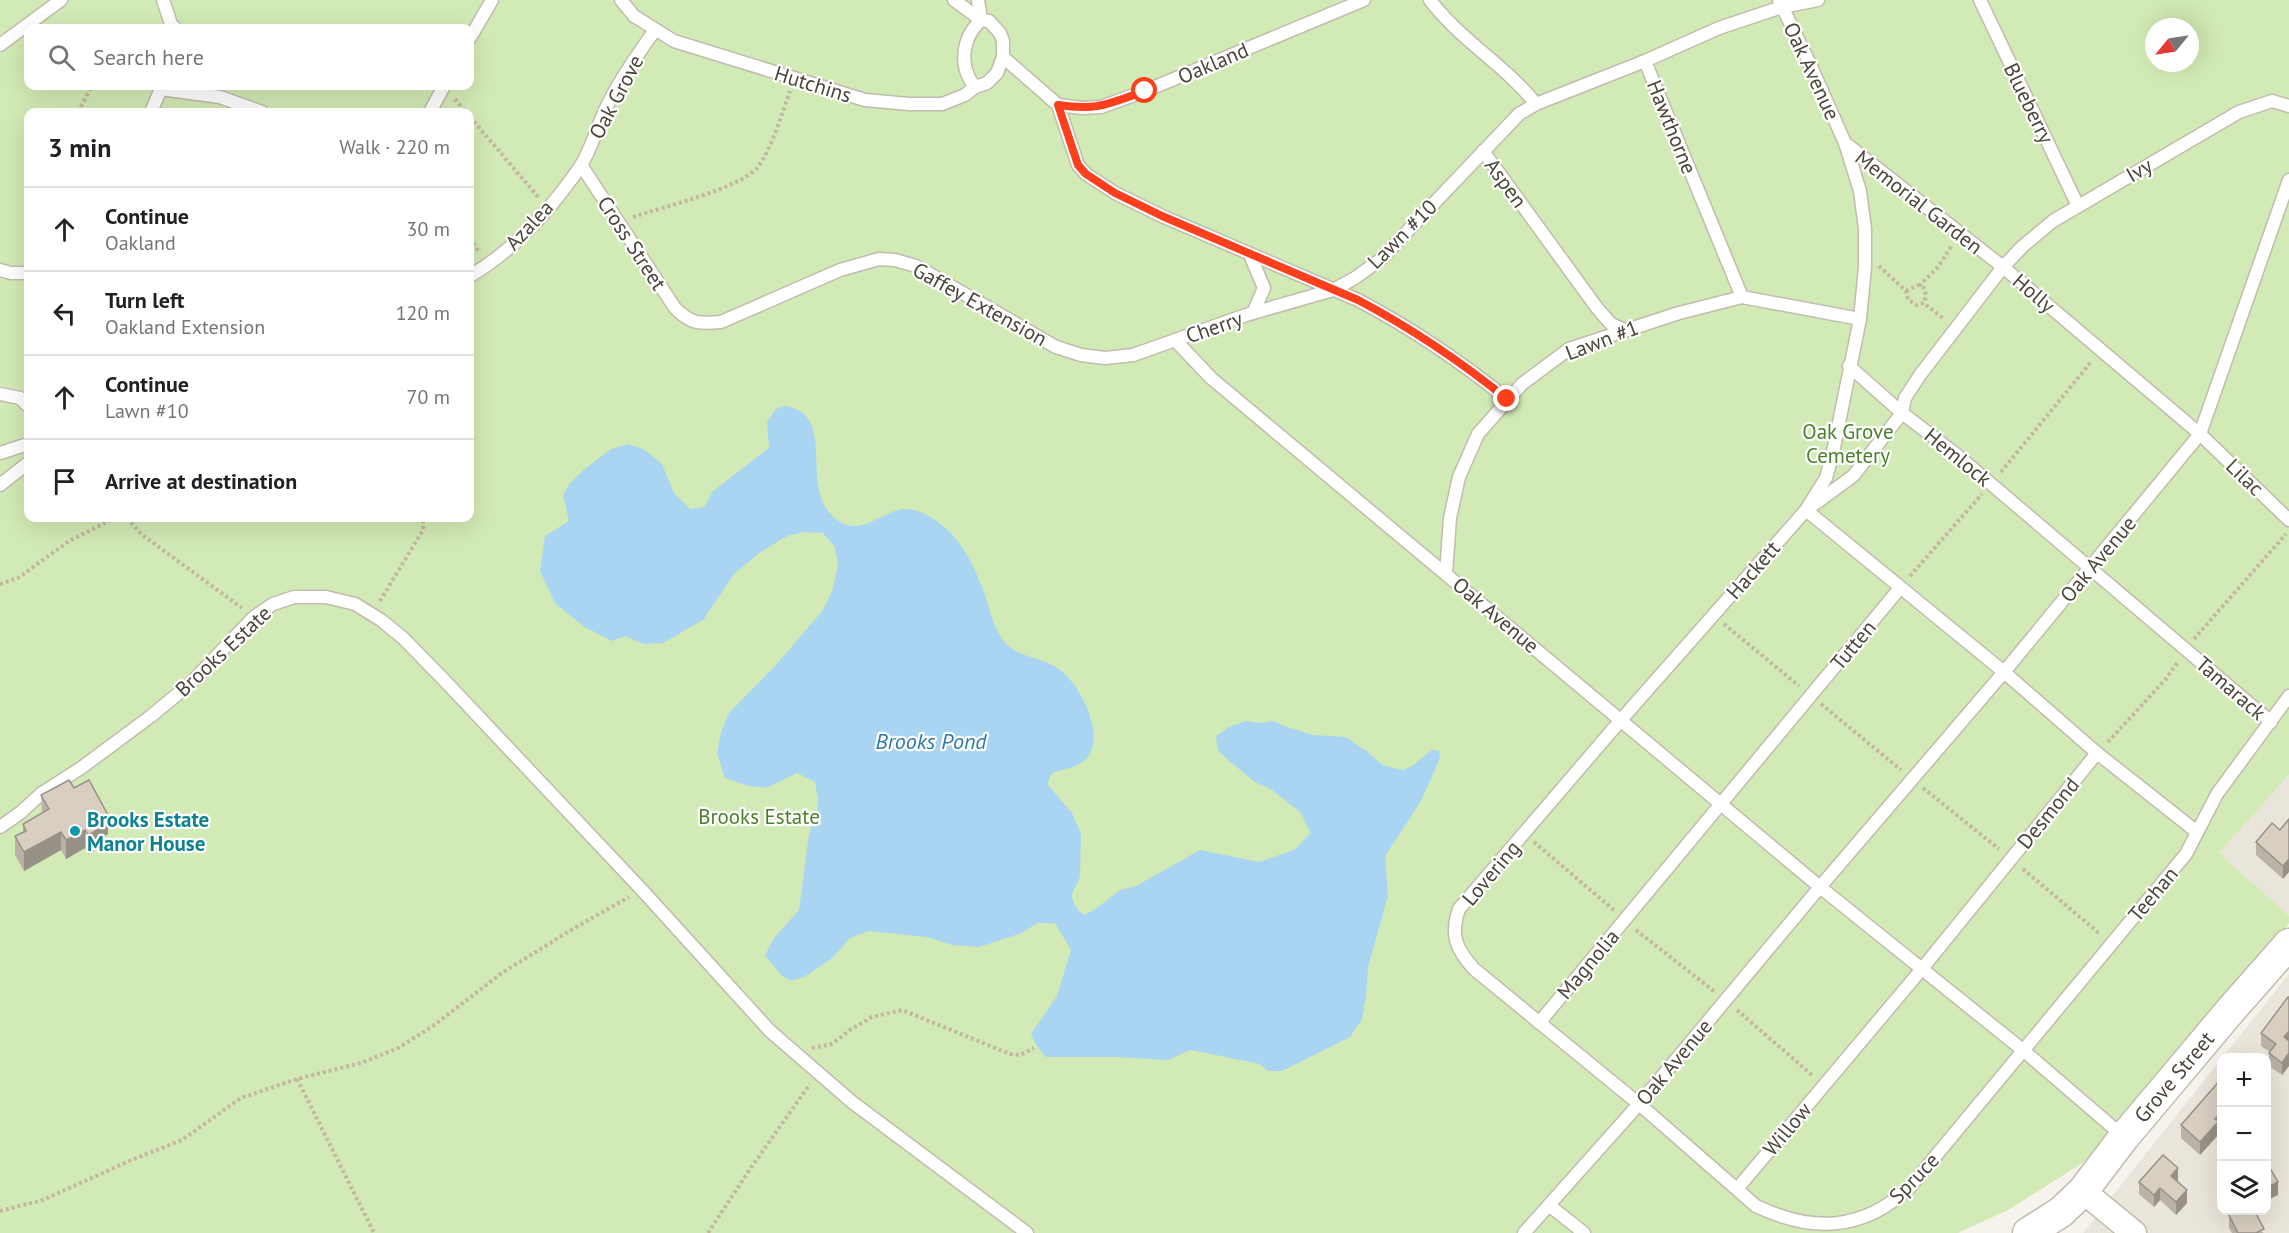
<!DOCTYPE html>
<html lang="en">
<head>
<meta charset="utf-8">
<style>
	:root { --surface:#fff; --page:#f2f2f2; --text:#202124; --muted:#757577; --line:#e0e0e0 }
	body { margin:0; font-family:"PT Sans",sans-serif; background:var(--page); color:var(--text) }
	.controls { position:absolute; right:18px; bottom:18px; display:grid; overflow:hidden; border-radius:12px; box-shadow:0 6px 24px #0002 }
	.controls button { width:54px; height:54px; display:grid; place-items:center; padding:0; border:0; border-bottom:2px solid var(--line); background:var(--surface); color:var(--text); font:30px sans-serif }
	.compass { position:absolute; left:2145px; top:18px; width:54px; height:54px; border-radius:50%; background:var(--surface); box-shadow:0 6px 24px #0002; rotate:240deg }
	.stop { position:absolute; width:18px; height:18px; margin:-14px; border:4px solid #fc3f1d; border-radius:50%; background:#fff }
	.stop.end { background:#fc3f1d; border-color:#fff; box-shadow:0 2px 6px #0008 }
	.list { margin:0; padding:0; list-style:none }
	h2 { display:flex; justify-content:space-between; align-items:center; height:78px; margin:0; padding:0 24px; font-size:26px }
	h2 small { font-size:20px; font-weight:400; color:var(--muted) }
	.list li { display:grid; grid-template-columns:39px 1fr auto; gap:18px; align-items:center; box-sizing:border-box; height:84px; padding:0 24px; border-top:2px solid var(--line) }
	.list b { display:block; font-size:22px; white-space:nowrap }
	.list p { margin:0; font-size:20px; white-space:nowrap; color:var(--muted) }
	.list em { font-size:20px; font-style:normal; color:var(--muted) }
	.icon { flex:none; width:33px; height:33px; fill:none; stroke:currentColor; stroke-width:2; stroke-linecap:round; stroke-linejoin:round }
	.map { position:relative; flex:none; width:2289px; height:1233px; overflow:hidden }
	.search { position:absolute; background:var(--surface); box-shadow:0 6px 24px #0002; left:24px; top:24px; width:450px; height:66px; display:flex; align-items:center; gap:15px; box-sizing:border-box; padding:0 21px; border-radius:12px; color:var(--muted); font-size:22px }
	.panel { position:absolute; background:var(--surface); box-shadow:0 6px 24px #0002; left:24px; top:108px; width:450px; height:414px; border-radius:12px }
	.map>svg:first-child { display:block }
</style>
</head>
<body>
<div class="map">
<svg width="2289" height="1233" viewBox="0 0 2289 1233">
	<rect width="100%" height="100%" fill="#f6f3ec"/>
	<g fill="#eae5da">
		<path d="M 2289,775 L 2289,916 L 2219,853 Z"/>
		<path d="M 2289,974 L 2289,1233 L 2083,1233 L 2221,1059 L 2222,1210 L 2266,1210 L 2266,1058 L 2223,1057 Z"/>
	</g>
	<path fill="#d2eab5" fill-rule="evenodd" d="M 0,0 L 2289,0 L 2289,775 L 2219,853 L 2289,916 L 2289,923 L 2084,1162 L 2010,1209 L 1958,1233 L 0,1233 ZM 2154,27 L 2190,27 L 2190,63 L 2154,63 ZM 28,28 L 470,28 L 470,86 L 28,86 ZM 28,112 L 470,112 L 470,518 L 28,518 Z"/>
	<path fill="#a9d4f2" d="M 785,406 C 840,414 796,489 837,520 C 862,538 882,510 905,509 C 915,508 931,516 938,522 C 962,538 977,572 986,598 C 991,614 993,626 1003,640 C 1016,657 1036,656 1054,666 C 1078,678 1109,737 1085,760 C 1078,767 1061,770 1052,773 L 1047,784 L 1072,813 L 1081,834 L 1080,877 L 1071,896 L 1077,909 L 1084,915 L 1094,910 L 1120,890 L 1136,886 L 1200,850 L 1259,862 L 1294,850 L 1311,833 L 1300,812 L 1272,790 L 1255,782 L 1228,760 L 1218,750 L 1216,736 L 1229,727 L 1246,721 L 1260,723 L 1274,721 L 1284,726 L 1313,735 L 1345,737 L 1368,752 L 1382,765 L 1403,770 L 1412,766 L 1432,750 L 1439,751 L 1440,758 L 1421,801 L 1385,856 L 1388,896 L 1368,967 L 1366,996 L 1362,1019 L 1350,1037 L 1282,1071 L 1268,1071 L 1260,1064 L 1191,1050 L 1168,1060 L 1116,1057 L 1046,1057 L 1036,1045 L 1031,1034 L 1057,996 L 1071,950 L 1055,923 L 1038,923 L 1019,934 L 979,947 L 952,945 L 927,937 L 869,931 L 850,938 L 832,958 L 804,977 L 791,981 L 781,975 L 765,955 L 774,938 L 799,910 L 809,834 L 817,815 L 818,800 L 815,782 L 797,773 L 766,788 L 748,786 L 725,778 L 717,753 L 721,732 L 729,713 L 776,665 L 823,610 L 833,589 L 838,565 L 835,547 L 823,533 L 803,532 L 787,536 L 759,553 L 734,574 L 703,620 L 663,643 L 644,644 L 625,636 L 612,641 L 583,626 L 555,603 L 540,571 L 545,536 L 569,521 L 563,495 L 569,484 L 585,469 L 611,449 L 629,444 L 645,450 L 662,464 L 674,493 L 690,509 L 705,507 L 712,492 L 769,448 L 767,422 L 776,409 Z"/>
	<g fill="none" stroke-linecap="round" stroke-linejoin="round">
		<g stroke="#c2bbae" stroke-width="15">
			<g id="service">
				<path d="M 163,0 L 171,24 L 175,28"/>
				<path d="M 621,0 L 634,16 L 674,41 L 865,100 L 909,104 L 942,104 L 965,95 L 975,87 L 987,83 L 997,73 L 1003,57 L 1003,41 L 1000,33 L 989,21 L 981,20 L 954,0"/>
				<path d="M 978,0 L 981,20"/>
				<path d="M 1430,0 C 1460,40 1505,65 1536,104"/>
				<path d="M 1779,0 L 1810,64 L 1845,143 L 1860,191 L 1865,229 L 1865,267 L 1860,319 L 1832,457 L 1826,478 L 1806,510 L 1620,721 L 1459,909 C 1450,935 1456,949 1474,969 L 1639,1104 L 1756,1206 C 1813,1233 1863,1231 1910,1187 L 2186,854 L 2217,794 L 2289,696"/>
				<path d="M 1980,0 L 2078,206"/>
				<path d="M 470,38 L 492,0"/>
				<path d="M 0,45 L 61,0"/>
				<path d="M 1003,57 L 1058,105"/>
				<path d="M 1645,61 L 1742,297"/>
				<path d="M 975,87 C 958,66 962,38 981,20"/>
				<path d="M 161,89 L 220,97 L 262,112"/>
				<path d="M 1058,105 L 1078,165 L 1086,174 L 1115,193 L 1162,216 L 1358,300 C 1411,328 1460,361 1507,399"/>
				<path d="M 1058,105 L 1082,108 L 1101,107 L 1145,91 L 1364,0"/>
				<path d="M 151,112 L 162,86"/>
				<path d="M 430,112 L 444,86"/>
				<path d="M 1845,143 L 2003,267 L 2200,434 L 2289,520"/>
				<path d="M 1483,151 L 1597,308 L 1611,324 L 1625,330"/>
				<path d="M 581,165 L 675,308 C 691,324 699,324 721,322 L 840,270 L 879,259 L 895,260 L 916,266 L 1056,347 L 1081,355 L 1105,358 L 1133,355 L 1246,315 L 1333,290 L 1355,278 L 1381,259 L 1519,114 L 1536,104 L 1645,61 L 1719,28 L 1782,7 L 1818,0"/>
				<path d="M 1250,255 L 1264,288 L 1253,313"/>
				<path d="M 0,270 L 11,273 L 28,273"/>
				<path d="M 470,276 C 514,250 551,209 580,167 C 592,148 598,124 608,104 C 621,78 638,54 655,30"/>
				<path d="M 1175,340 L 1211,378 L 1820,887 L 1639,1104 L 1524,1233"/>
				<path d="M 1849,366 L 1902,413 L 1957,455 L 2271,722"/>
				<path d="M 0,394 L 20,398 L 28,406"/>
				<path d="M 0,453 L 28,444"/>
				<path d="M 0,485 L 28,463"/>
				<path d="M 1812,506 L 1853,476 L 1902,413 L 1905,398 L 1920,375 L 2003,267 L 2023,246 L 2053,221 L 2239,112 L 2272,101 L 2289,106"/>
				<path d="M 1806,510 L 2004,672 L 2097,753 L 2197,832"/>
				<path d="M 1446,573 L 1450,518 L 1459,477 L 1478,434 L 1522,384 L 1569,349 L 1679,313 L 1742,297 L 1860,319"/>
				<path d="M 0,827 L 20,813 L 42,793 L 81,768 L 151,716 L 191,683 L 254,617 L 273,604 L 294,597 L 326,597 L 355,604 L 381,620 L 403,638 L 445,681 L 642,890 L 770,1031 L 852,1102 L 1027,1233"/>
				<path d="M 1539,1023 L 1900,588"/>
				<path d="M 2124,1137 L 2024,1051 L 1820,887 L 2004,672 L 2200,434 L 2289,180"/>
				<path d="M 1737,1189 L 1921,970 L 2097,753"/>
				<path d="M 1550,1206 L 1584,1233"/>
			</g>
		</g>
		<g stroke="#c2bbae" stroke-width="27">
			<path id="minor" d="M 2083,1191 L 2134,1233"/>
		</g>
		<g stroke="#c2bbae" stroke-width="33">
			<path id="tertiary" d="M 2028,1233 L 2061,1212 L 2083,1191 L 2124,1137 L 2230,1011 L 2289,944"/>
		</g>
		<g stroke="#c4b79f" stroke-width="4" stroke-dasharray="3 3" stroke-linecap="butt">
			<path d="M 455,99 L 466,112"/>
			<path d="M 78,112 L 92,86"/>
			<path d="M 470,117 L 539,198"/>
			<path d="M 633,217 C 663,207 738,189 757,168 C 771,151 782,113 790,91"/>
			<path d="M 470,238 L 479,252"/>
			<path d="M 1879,266 L 1906,291 L 1908,299 L 1916,305 L 1924,303 L 1944,319"/>
			<path d="M 1919,286 L 1938,267 L 1952,245"/>
			<path d="M 1906,291 L 1918,285 L 1924,288 L 1926,295 L 1924,303"/>
			<path d="M 2001,472 L 2091,362"/>
			<path d="M 127,518 L 141,534 L 242,608"/>
			<path d="M 1910,576 L 1982,494"/>
			<path d="M 0,584 L 18,578 L 69,541 L 115,518"/>
			<path d="M 380,601 L 423,530 L 423,518"/>
			<path d="M 1724,624 L 1799,686"/>
			<path d="M 2194,639 L 2286,534"/>
			<path d="M 1821,704 L 1901,770"/>
			<path d="M 2108,742 L 2165,680 L 2178,662"/>
			<path d="M 1923,788 L 1999,849"/>
			<path d="M 1534,842 L 1615,911"/>
			<path d="M 2023,869 L 2100,934"/>
			<path d="M 1636,930 L 1715,992"/>
			<path d="M 1737,1010 L 1813,1076"/>
			<path d="M 812,1048 L 832,1044 L 850,1030 L 872,1017 L 902,1010 L 1010,1054 L 1020,1055 L 1034,1048"/>
			<path d="M 297,1079 L 374,1233"/>
			<path d="M 0,1211 L 43,1200 L 129,1161 L 182,1140 L 241,1098 L 297,1079 L 361,1063 L 398,1048 L 433,1026 L 502,973 L 571,930 L 629,897"/>
			<path d="M 708,1233 L 750,1169 L 810,1084"/>
		</g>
		<use href="#service" stroke="#fff" stroke-width="12"/>
		<use href="#minor" stroke="#fff" stroke-width="24"/>
		<use href="#tertiary" stroke="#fff" stroke-width="30"/>
	</g>
	<g fill="#bab2a6">
		<path d="M 74,788 L 108,834 L 103,837 L 103,846 L 88,854 L 85,848 L 66,859 L 61,850 L 24,871 L 15,855 L 15,836 L 23,832 L 23,824 L 42,814 L 41,795 Z"/>
		<path d="M 2289,819 L 2283,879 L 2256,855 L 2256,842 L 2280,830 Z"/>
		<path d="M 2289,997 L 2289,1066 L 2282,1075 L 2269,1066 L 2269,1053 L 2270,1052 L 2261,1046 L 2261,1033 Z"/>
		<path d="M 2222,1078 L 2222,1124 L 2219,1127 L 2219,1134 L 2200,1155 L 2181,1138 L 2181,1125 Z"/>
		<path d="M 2178,1181 L 2177,1182 L 2187,1203 L 2176,1215 L 2160,1200 L 2154,1207 L 2139,1194 L 2139,1182 Z"/>
		<path d="M 2229,1215 L 2264,1233 L 2232,1233 L 2229,1228 Z"/>
	</g>
	<g fill="#979187">
		<path d="M 108,815 L 108,834 L 103,837 L 103,846 L 88,854 L 88,835 L 99,821 Z"/>
		<path d="M 85,830 L 85,848 L 66,859 L 66,840 Z"/>
		<path d="M 61,832 L 61,850 L 24,871 L 24,852 Z"/>
		<path d="M 2289,859 L 2289,872 L 2283,879 L 2283,866 Z"/>
		<path d="M 2289,1031 L 2289,1044 L 2284,1037 Z"/>
		<path d="M 2289,1053 L 2289,1066 L 2282,1075 L 2282,1063 Z"/>
		<path d="M 2222,1112 L 2222,1124 L 2219,1127 L 2219,1134 L 2200,1155 L 2200,1142 L 2215,1119 Z"/>
		<path d="M 2178,1168 L 2178,1181 L 2171,1189 L 2171,1176 Z"/>
		<path d="M 2278,1182 L 2278,1195 L 2266,1201 L 2266,1188 Z"/>
		<path d="M 2160,1188 L 2160,1200 L 2154,1207 L 2154,1195 Z"/>
		<path d="M 2187,1190 L 2187,1203 L 2176,1215 L 2176,1202 Z"/>
	</g>
	<g fill="#d8cfc1" stroke="#979187" stroke-width="1.5">
		<path d="M 69,780 L 74,788 L 89,780 L 108,815 L 99,821 L 103,827 L 88,835 L 85,830 L 66,840 L 61,832 L 24,852 L 15,836 L 26,831 L 23,824 L 49,809 L 41,795 Z"/>
		<path d="M 2289,819 L 2289,859 L 2283,866 L 2256,842 L 2272,823 L 2280,830 Z"/>
		<path d="M 2288,997 L 2289,997 L 2289,1031 L 2284,1037 L 2289,1041 L 2289,1053 L 2282,1063 L 2269,1053 L 2276,1044 L 2261,1033 Z"/>
		<path d="M 2222,1078 L 2222,1112 L 2215,1119 L 2219,1121 L 2200,1142 L 2181,1125 Z"/>
		<path d="M 2163,1155 L 2178,1168 L 2171,1176 L 2187,1190 L 2176,1202 L 2160,1188 L 2154,1195 L 2139,1182 Z"/>
		<path d="M 2266,1161 L 2278,1182 L 2266,1188 Z"/>
		<path d="M 2238,1210 L 2254,1210 L 2264,1229 L 2256,1233 L 2238,1233 L 2229,1215 Z"/>
	</g>
	<g fill="none" stroke-linecap="round" stroke-linejoin="round">
		<path stroke="#fc3f1d" stroke-width="8" d="M 1145,91 C 1109,104 1097,111 1058,105 L 1078,165 L 1086,174 L 1115,193 L 1162,216 L 1358,300 C 1411,328 1460,361 1507,399"/>
	</g>
	<circle fill="#0f9aa8" stroke="#fff" stroke-width="2" cx="75" cy="831" r="6"/>
	<g text-anchor="middle" dominant-baseline="central" stroke-width="4.5" stroke-linejoin="round" paint-order="stroke">
		<g font-size="21" fill="#4b4439" stroke="#fff">
			<text transform="translate(1213 63) rotate(-23)">Oakland</text>
			<text transform="translate(1812 71) rotate(65)">Oak Avenue</text>
			<text transform="translate(813 84) rotate(17)">Hutchins</text>
			<text transform="translate(616 97) rotate(-62)">Oak Grove</text>
			<text transform="translate(2029 103) rotate(64)">Blueberry</text>
			<text transform="translate(1672 127) rotate(68)">Hawthorne</text>
			<text transform="translate(2139 170) rotate(-30)">Ivy</text>
			<text transform="translate(1506 183) rotate(54)">Aspen</text>
			<text transform="translate(1919 202) rotate(38)">Memorial Garden</text>
			<text transform="translate(529 225) rotate(-47)">Azalea</text>
			<text transform="translate(1402 234) rotate(-45)">Lawn #10</text>
			<text transform="translate(632 243) rotate(57)">Cross Street</text>
			<text transform="translate(2034 293) rotate(40)">Holly</text>
			<text transform="translate(980 304) rotate(29)">Gaffey Extension</text>
			<text transform="translate(1214 327) rotate(-19)">Cherry</text>
			<text transform="translate(1602 340) rotate(-21)">Lawn #1</text>
			<text transform="translate(1958 457) rotate(39)">Hemlock</text>
			<text transform="translate(2245 477) rotate(44)">Lilac</text>
			<text transform="translate(2098 559) rotate(-50)">Oak Avenue</text>
			<text transform="translate(1753 570) rotate(-49)">Hackett</text>
			<text transform="translate(1496 615) rotate(40)">Oak Avenue</text>
			<text transform="translate(1853 645) rotate(-50)">Tutten</text>
			<text transform="translate(223 651) rotate(-43)">Brooks Estate</text>
			<text transform="translate(2231 688) rotate(41)">Tamarack</text>
			<text transform="translate(2048 813) rotate(-51)">Desmond</text>
			<text transform="translate(1491 873) rotate(-50)">Lovering</text>
			<text transform="translate(2153 894) rotate(-50)">Teehan</text>
			<text transform="translate(1588 964) rotate(-50)">Magnolia</text>
			<text transform="translate(1674 1062) rotate(-50)">Oak Avenue</text>
			<text transform="translate(2174 1077) rotate(-50)">Grove Street</text>
			<text transform="translate(1787 1129) rotate(-50)">Willow</text>
			<text transform="translate(1914 1178) rotate(-46)">Spruce</text>
		</g>
		<g font-size="21" fill="#4a7f2a" stroke="#fff">
			<text x="1848" y="431">Oak Grove<tspan x="1848" dy="24">Cemetery</tspan></text>
			<text x="759" y="816">Brooks Estate</text>
		</g>
		<g font-size="21" font-weight="bold" fill="#0d838f" stroke="#fff" text-anchor="start">
			<text x="87" y="819">Brooks Estate<tspan x="87" dy="24">Manor House</tspan></text>
		</g>
		<g font-size="22" font-style="italic" fill="#2e7ab2" stroke="#fff">
			<text x="931" y="741">Brooks Pond</text>
		</g>
	</g>
</svg>
<div class="controls">
<button>+</button>
<button>−</button>
<button><svg class="icon" aria-label="layers" viewBox="0 0 24 24"><path d="M12 4l9 5-9 5-9-5zM3 14l9 5 9-5"/></svg></button>
</div>
<svg class="compass" viewBox="-18 -18 36 36"><path d="M0-13l5 13h-10z" fill="#e53935"/><path d="M0 13l5-13h-10z" fill="#757577"/></svg>
<div class="stop" style="left:1145px;top:91px"></div>
<div class="stop end" style="left:1507px;top:399px"></div>
<div class="search"><svg class="icon" aria-label="search" viewBox="0 0 24 24"><circle cx="10" cy="10" r="6"/><path d="M15 15l6 6"/></svg>Search here</div>
<section class="panel">
<h2>3 min<small>Walk · 220 m</small></h2>
<ul class="list">
<li><svg class="icon" aria-label="ahead" viewBox="0 0 24 24"><path d="M12 20V5M6 11l6-6 6 6"/></svg><div><b>Continue</b><p>Oakland</p></div><em>30 m</em></li>
<li><svg class="icon" aria-label="left" viewBox="0 0 24 24"><path d="M17 20v-9H6M10 6l-5 5 5 5"/></svg><div><b>Turn left</b><p>Oakland Extension</p></div><em>120 m</em></li>
<li><svg class="icon" aria-label="ahead" viewBox="0 0 24 24"><path d="M12 20V5M6 11l6-6 6 6"/></svg><div><b>Continue</b><p>Lawn #10</p></div><em>70 m</em></li>
<li><svg class="icon" aria-label="arrive" viewBox="0 0 24 24"><path d="M6 21V4h12l-3 4 3 4H6"/></svg><div><b>Arrive at destination</b></div></li>
</ul>
</section>
</div>
</body>
</html>
